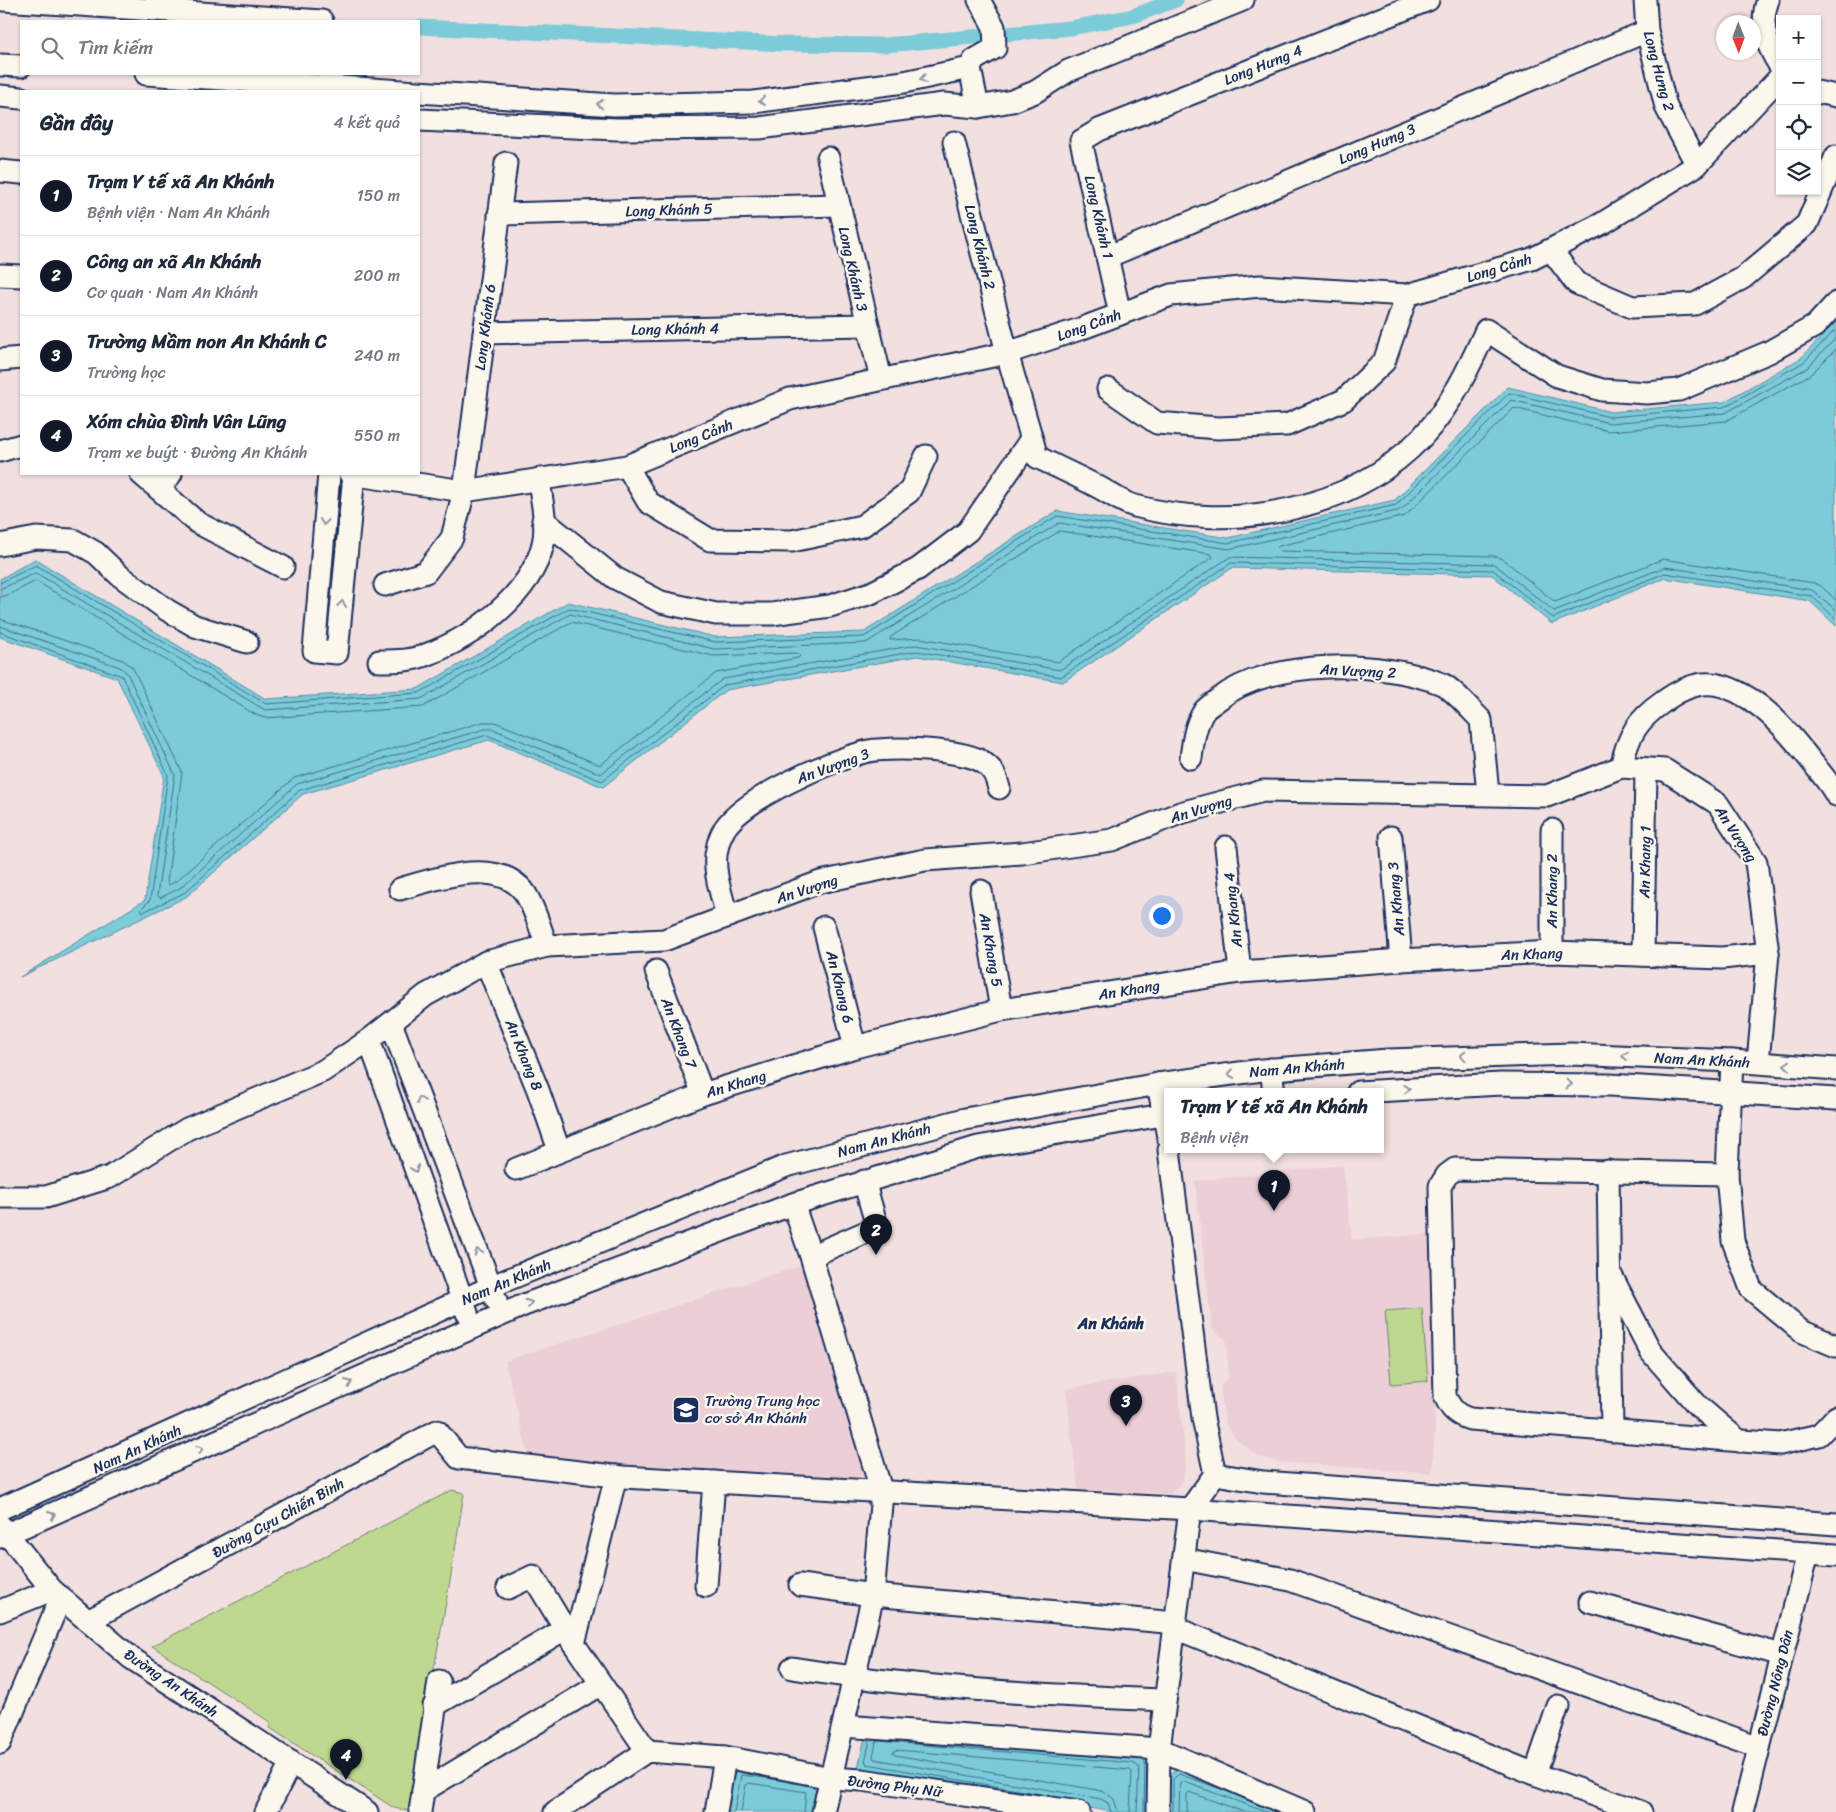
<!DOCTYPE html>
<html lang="vi">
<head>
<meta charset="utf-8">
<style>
	:root { --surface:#fff; --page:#f2f2f3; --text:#1f2937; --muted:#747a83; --line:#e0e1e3; --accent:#111827 }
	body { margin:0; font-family:Sriracha,sans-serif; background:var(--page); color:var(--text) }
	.controls { position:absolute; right:15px; top:15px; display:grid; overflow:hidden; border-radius:0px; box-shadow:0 1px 4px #0004 }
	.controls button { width:45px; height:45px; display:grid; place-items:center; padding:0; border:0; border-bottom:1px solid var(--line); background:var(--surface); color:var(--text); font:25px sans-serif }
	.compass { position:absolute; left:1716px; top:15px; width:45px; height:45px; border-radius:50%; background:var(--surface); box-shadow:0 1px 4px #0004; rotate:179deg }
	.you { position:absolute; left:1161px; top:915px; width:18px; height:18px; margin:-12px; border:4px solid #fff; border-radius:50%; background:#1a73e8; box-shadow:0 0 0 8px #1a73e833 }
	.badge { display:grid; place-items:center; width:32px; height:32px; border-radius:50%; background:var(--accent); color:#fff; font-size:16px; font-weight:700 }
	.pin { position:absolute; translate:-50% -41px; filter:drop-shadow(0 1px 2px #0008) }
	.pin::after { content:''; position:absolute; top:26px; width:18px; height:15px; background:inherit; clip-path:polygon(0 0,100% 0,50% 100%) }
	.popup { position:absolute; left:1164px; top:1088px; width:220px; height:65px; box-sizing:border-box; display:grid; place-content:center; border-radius:0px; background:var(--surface); filter:drop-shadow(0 1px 4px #0005); font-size:16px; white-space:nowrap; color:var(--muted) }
	.popup b { font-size:19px; color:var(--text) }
	.popup::after { content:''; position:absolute; left:50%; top:100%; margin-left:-10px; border:10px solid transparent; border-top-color:var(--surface) }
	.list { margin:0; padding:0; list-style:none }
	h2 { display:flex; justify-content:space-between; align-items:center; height:65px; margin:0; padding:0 20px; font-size:21px }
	h2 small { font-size:16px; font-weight:400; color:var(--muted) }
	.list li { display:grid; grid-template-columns:32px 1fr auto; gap:15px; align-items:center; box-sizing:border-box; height:80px; padding:0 20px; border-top:1px solid var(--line) }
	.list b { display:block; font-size:19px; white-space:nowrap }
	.list p { margin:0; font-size:16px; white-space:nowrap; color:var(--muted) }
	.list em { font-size:16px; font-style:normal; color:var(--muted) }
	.icon { flex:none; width:28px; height:28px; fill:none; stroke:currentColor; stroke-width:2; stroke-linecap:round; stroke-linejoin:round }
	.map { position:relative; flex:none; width:1836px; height:1812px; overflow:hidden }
	.search { position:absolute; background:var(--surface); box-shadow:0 1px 4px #0004; left:20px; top:20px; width:400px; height:55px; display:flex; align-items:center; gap:12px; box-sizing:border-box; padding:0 18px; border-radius:0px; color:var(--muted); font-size:19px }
	.panel { position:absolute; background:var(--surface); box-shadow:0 1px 4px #0004; left:20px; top:90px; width:400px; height:385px; border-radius:0px }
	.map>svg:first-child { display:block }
</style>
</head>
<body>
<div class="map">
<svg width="1836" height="1812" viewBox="0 0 1836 1812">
	<rect width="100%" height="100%" fill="#f2dfdf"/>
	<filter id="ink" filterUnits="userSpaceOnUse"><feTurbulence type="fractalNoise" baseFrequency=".02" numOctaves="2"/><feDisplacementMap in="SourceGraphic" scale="10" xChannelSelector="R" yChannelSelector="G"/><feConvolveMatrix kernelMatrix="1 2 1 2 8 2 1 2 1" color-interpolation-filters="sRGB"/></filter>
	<g filter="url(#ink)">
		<g fill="#ecced6">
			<path d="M 1343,1165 L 1352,1240 L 1430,1234 L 1435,1427 L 1432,1473 L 1278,1462 L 1257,1456 L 1236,1439 L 1225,1423 L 1220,1386 L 1229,1377 L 1226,1340 L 1212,1329 L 1195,1181 Z"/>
			<path d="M 809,1263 L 874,1478 L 529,1459 L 505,1361 Z"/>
			<path d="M 1176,1372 L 1186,1464 L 1183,1480 L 1170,1494 L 1078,1489 L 1066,1389 Z"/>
		</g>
		<g fill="#bfd88f" stroke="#6d8476">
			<path d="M 1422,1308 L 1428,1381 L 1391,1384 L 1385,1311 Z"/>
			<path d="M 452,1490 L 464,1493 L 451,1575 L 408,1811 L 394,1808 L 270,1728 L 270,1722 L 152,1646 Z"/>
		</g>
		<g fill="#7ccbd8" stroke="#558da7">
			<path d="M 1836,322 L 1836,626 L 1810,601 L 1665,578 L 1552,624 L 1492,575 L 1232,568 L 1063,682 L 917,656 L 726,690 L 603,787 L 489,740 L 303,794 L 186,897 L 20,977 L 145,900 L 164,776 L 117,678 L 0,637 L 0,579 L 35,559 L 266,699 L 417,689 L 568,602 L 715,637 L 864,632 L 1057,511 L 1228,538 L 1395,500 L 1508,387 L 1611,412 L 1724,402 L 1801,358 Z"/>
			<path d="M 867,1729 L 1150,1757 L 1148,1812 L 1113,1812 L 858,1768 Z"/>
			<path d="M 732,1761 L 821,1775 L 823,1812 L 722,1812 Z"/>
			<path d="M 1180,1768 L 1299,1812 L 1168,1812 L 1168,1775 Z"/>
		</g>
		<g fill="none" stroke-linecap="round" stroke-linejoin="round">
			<g stroke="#426d8f" stroke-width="1">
				<path d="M 1836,349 L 1811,374 L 1726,421 L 1609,431 L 1514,408 L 1405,516 L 1279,546 L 1277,548 L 1280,551 L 1495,556 L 1504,560 L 1555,602 L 1663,559 L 1814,583 L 1821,586 L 1836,600"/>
				<path d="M 1060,531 L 1211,554 L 1213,557 L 1058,662 L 920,638 L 890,640 L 891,637 Z"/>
				<path d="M 0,583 L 36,565 L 266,704 L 419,693 L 569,608 L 715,642 L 864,637 L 1057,516 L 1228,543 L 1396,505 L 1509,393 L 1610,417 L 1724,407 L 1804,362 L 1836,329"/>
				<path d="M 0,589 L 36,573 L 265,710 L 421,699 L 570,614 L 714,649 L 866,643 L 1059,523 L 1229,549 L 1397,511 L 1403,508 L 1511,400 L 1610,423 L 1725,413 L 1807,368 L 1836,338"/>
				<path d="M 0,597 L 8,595 L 36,581 L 256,715 L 265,718 L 423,707 L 571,622 L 713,656 L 797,653 L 800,656 L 798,658 L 716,673 L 600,765 L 495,722 L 483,722 L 294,778 L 176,881 L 169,885 L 167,882 L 182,772 L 133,668 L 123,660 L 0,619"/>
				<path d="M 0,626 L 120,667 L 127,673 L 175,775 L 157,895 L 160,898 L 180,888 L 297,784 L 485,729 L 493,729 L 601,774 L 723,679 L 916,645 L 1060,670 L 1230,557 L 1494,564 L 1554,611 L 1665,567 L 1812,590 L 1836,610"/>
				<path d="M 0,632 L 122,676 L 168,775 L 150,900 L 141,909 L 143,912 L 184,893 L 300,790 L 487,735 L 602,781 L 725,685 L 917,651 L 1061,677 L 1231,563 L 1493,570 L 1553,618 L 1665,573 L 1812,596 L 1836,619"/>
				<path d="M 870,1740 L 865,1761 L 867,1764 L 1041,1794"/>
				<path d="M 1142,1760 L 1145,1762 L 1144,1812"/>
				<path d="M 734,1812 L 741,1775 L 782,1780"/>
				<path d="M 741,1812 L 746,1785 L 749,1783 L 806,1792 L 804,1812"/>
				<path d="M 1111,1812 L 1108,1803 L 1101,1799 L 874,1759 L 873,1756 L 876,1743 L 878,1741 L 1133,1763 L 1139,1767 L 1137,1812"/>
				<path d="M 1118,1812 L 1114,1799 L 1103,1791 L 895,1755 L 893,1752 L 896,1750 L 1130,1770 L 1132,1772 L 1130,1812"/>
				<path d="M 1173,1812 L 1173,1779 L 1179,1774 L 1224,1790"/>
				<path d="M 1179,1812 L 1180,1784 L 1182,1781 L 1266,1812"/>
				<path d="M 1187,1812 L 1187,1794 L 1189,1792 L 1244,1812"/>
			</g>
			<path stroke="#7ccbd8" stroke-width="15" d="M 419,27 L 785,44 L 886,45 L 1071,28 L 1133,16 L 1176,0"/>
			<g stroke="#1b2f5e" stroke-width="25">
				<g id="minor">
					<path d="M 3,0 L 322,21"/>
					<path d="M 1645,0 L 1647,31 L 1666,107 L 1697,165"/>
					<path d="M 1768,0 C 1759,23 1767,47 1780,66"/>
					<path d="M 0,65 L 21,66"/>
					<path d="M 146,74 L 614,105 L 754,102 L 904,82 L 970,68"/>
					<path d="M 1817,92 L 1836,96"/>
					<path d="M 0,96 L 21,98"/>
					<path d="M 978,107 L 970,68 L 974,60 L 995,48 L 994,27 L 979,0"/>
					<path d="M 419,120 L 617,129 L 759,128 L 944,104 L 978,107 L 1012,101 L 1035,92 L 1068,71 L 1243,0"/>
					<path d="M 954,142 L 1007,353 L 1037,457 C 1057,467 1078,476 1098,487 C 1110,493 1122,503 1135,506 C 1232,532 1351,512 1422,437 C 1451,406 1469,368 1486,330 L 1557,376 L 1602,390 L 1647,393 L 1679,390 L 1769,352 L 1815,326 L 1836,303"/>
					<path d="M 828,158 L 881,379"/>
					<path d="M 0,171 L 21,173"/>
					<path d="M 499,214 L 838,205"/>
					<path d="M 1551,250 L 1576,283 L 1632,307 L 1695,304 L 1743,278 L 1807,224 L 1836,156"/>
					<path d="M 1107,257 L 1647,31"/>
					<path d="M 0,275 L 21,276"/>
					<path d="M 1120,314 L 1081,141 L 1099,130 L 1428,0"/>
					<path d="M 484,333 L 866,325"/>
					<path d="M 0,360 L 21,358"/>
					<path d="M 1108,389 L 1157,423 L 1218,428 L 1287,425 L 1344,400 L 1384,362 L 1407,295"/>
					<path d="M 0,451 L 21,445"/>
					<path d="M 627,466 L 648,502 L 710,540 L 792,541 L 862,526 L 909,492 L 926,456"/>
					<path d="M 141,474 L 198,523 L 283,567"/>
					<path d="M 329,474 L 314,651 L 337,653 L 354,474"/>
					<path d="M 350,474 L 464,491 L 627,466 L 790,399 L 1007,353 L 1080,329 L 1171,295 L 1260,286 L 1407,295 L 1532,259 L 1603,223 L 1697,165 L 1780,77"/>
					<path d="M 160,488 L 171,474"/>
					<path d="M 543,520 L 615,578 L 661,602 L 716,614 L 772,614 L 830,606 L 871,593 L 918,569 L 968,531 L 1031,439"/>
					<path d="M 0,545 L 36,538 L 73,540 L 96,553 L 119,575 L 167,610 L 195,626 L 247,642"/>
					<path d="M 385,585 L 426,572 L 452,538 L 464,491 L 506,163"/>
					<path d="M 379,661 C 396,661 412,661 428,654 C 474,637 531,594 543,544 C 548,525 541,499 539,479"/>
					<path d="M 1191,758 C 1193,742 1195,725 1204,711 C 1207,707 1214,703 1219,699 C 1271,658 1382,660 1442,684 C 1453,689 1471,710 1481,720 L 1488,794"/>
					<path d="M 1621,767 C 1628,736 1637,720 1663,702 C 1679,690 1701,679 1723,686 C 1763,699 1791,735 1816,767 C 1823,776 1831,785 1836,795"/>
					<path d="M 1391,837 L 1401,960"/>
					<path d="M 1226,847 L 1240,972"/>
					<path d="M 400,889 C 434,879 499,856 525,893 C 535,908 540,929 547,946"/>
					<path d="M 981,891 L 1001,1010"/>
					<path d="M 727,916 C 722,896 712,870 717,849 C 718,843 722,833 725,828 C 746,797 828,762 864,752 C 886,746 967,749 984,763 C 994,770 996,777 999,788"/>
					<path d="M 824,927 L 855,1047"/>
					<path d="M 1552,952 L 1552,830"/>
					<path d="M 1643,955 L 1646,769"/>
					<path d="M 486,962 L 538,1090 L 559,1150"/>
					<path d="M 656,971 L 703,1094"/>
					<path d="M 391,1023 L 496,1300"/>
					<path d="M 369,1040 L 467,1313"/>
					<path d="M 1732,1061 L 1727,1174 L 1733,1241 L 1751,1289 L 1801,1331 L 1836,1346"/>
					<path d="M 1271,1069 L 1274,1092"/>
					<path d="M 1158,1084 L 1168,1137"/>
					<path d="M 1358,1092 L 1501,1084 L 1610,1085 L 1836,1099"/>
					<path d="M 516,1169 L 703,1094 L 855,1047 L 1001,1010 L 1240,972 L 1401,960 L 1552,952 L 1722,958 L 1768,953"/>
					<path d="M 1608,1171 L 1612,1431"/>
					<path d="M 1727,1174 L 1455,1169 L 1447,1175 L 1440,1186 L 1445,1396 C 1451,1410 1457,1415 1470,1419 L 1780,1444 L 1819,1435 L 1836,1417"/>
					<path d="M 0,1197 L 46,1197 L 110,1177 L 187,1129 L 323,1071 L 369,1040 L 426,995 L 486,962 L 547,946 L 664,940 L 820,882 L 925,860 L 1022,853 L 1112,840 L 1180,813 L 1263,791 L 1547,796 L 1621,767 L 1665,770 L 1718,804 L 1756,862 L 1768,953 L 1758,1062"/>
					<path d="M 793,1204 L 811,1256 L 882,1493 L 873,1595 L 823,1812"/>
					<path d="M 811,1256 L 873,1229 L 876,1223 L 864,1181"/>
					<path d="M 1611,1275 L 1651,1352 L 1698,1406 L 1739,1441"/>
					<path d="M 1215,1474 L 1263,1482 L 1836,1524"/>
					<path d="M 0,1509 L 502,1282 L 786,1166 L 965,1119 L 1158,1084 L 1262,1070 L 1388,1060 L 1571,1054 L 1732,1061 L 1836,1069"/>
					<path d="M 0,1525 L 52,1590 L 131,1658 L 367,1812"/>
					<path d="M 0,1537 L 524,1305 L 793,1204 L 978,1147 L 1168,1114"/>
					<path d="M 1184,1559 L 1290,1580 L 1759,1747"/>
					<path d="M 800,1585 L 873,1595 L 1176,1623"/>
					<path d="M 706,1586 L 714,1482"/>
					<path d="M 508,1588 L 533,1576 L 574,1644 L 647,1751"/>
					<path d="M 1590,1602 L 1782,1655"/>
					<path d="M 0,1611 L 52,1590"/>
					<path d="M 88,1621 L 437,1431 L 459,1458 L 623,1477 L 1190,1509 L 1836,1555"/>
					<path d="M 1175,1628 L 1535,1774 L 1641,1812"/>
					<path d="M 574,1644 L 616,1476"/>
					<path d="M 792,1668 C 916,1688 1040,1695 1165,1700"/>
					<path d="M 434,1706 L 565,1629"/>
					<path d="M 844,1726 L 1159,1749 L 1305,1812"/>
					<path d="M 0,1743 L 61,1597"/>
					<path d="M 1535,1774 L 1558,1706"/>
					<path d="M 423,1791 L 601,1684"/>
					<path d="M 266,1812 L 291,1762"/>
					<path d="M 420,1812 L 439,1681"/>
					<path d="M 555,1812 L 647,1751 L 725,1757 L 831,1778 L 862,1780 L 1079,1812"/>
					<path d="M 716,1812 L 725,1757"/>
					<path d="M 1158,1812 L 1159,1749 L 1190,1509 L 1215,1474 L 1203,1418 L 1169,1150"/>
					<path d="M 1743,1812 L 1808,1553"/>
				</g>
			</g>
			<use href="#minor" stroke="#fbf7ec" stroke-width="21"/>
		</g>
		<defs><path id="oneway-chevron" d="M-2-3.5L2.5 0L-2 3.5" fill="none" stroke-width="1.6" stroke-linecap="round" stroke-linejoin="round" transform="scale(1.25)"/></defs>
		<g stroke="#8b93a5">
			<use href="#oneway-chevron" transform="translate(923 79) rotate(170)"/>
			<use href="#oneway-chevron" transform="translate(762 101) rotate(173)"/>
			<use href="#oneway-chevron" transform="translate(600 104) rotate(-176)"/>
			<use href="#oneway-chevron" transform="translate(324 522) rotate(96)"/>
			<use href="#oneway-chevron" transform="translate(342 604) rotate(-84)"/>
			<use href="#oneway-chevron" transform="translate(1463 1056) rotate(177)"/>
			<use href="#oneway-chevron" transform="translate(1625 1056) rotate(-178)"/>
			<use href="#oneway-chevron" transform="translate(1787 1065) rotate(-175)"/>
			<use href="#oneway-chevron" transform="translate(1231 1074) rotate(172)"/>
			<use href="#oneway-chevron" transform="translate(1569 1084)"/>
			<use href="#oneway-chevron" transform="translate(1407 1089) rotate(-3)"/>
			<use href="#oneway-chevron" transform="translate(420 1100) rotate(-111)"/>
			<use href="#oneway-chevron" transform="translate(415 1169) rotate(70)"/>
			<use href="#oneway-chevron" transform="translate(478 1252) rotate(-111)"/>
			<use href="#oneway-chevron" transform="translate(529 1303) rotate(-21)"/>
			<use href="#oneway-chevron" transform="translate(349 1383) rotate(-24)"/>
			<use href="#oneway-chevron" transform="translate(200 1449) rotate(-24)"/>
			<use href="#oneway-chevron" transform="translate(52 1515) rotate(-24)"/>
		</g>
	</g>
	<defs>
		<g id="school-square" transform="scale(1.4375)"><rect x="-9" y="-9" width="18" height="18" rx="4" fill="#1b2f5e" stroke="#fbf7ec"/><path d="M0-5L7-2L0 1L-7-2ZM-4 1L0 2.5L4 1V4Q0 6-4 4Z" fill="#fff"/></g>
	</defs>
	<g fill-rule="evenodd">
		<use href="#school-square" x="686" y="1410"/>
	</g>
	<g text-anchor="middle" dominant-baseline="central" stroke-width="5" stroke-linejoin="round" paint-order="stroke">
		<g font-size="15" fill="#1b2f5e" stroke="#fbf7ec">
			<text transform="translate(1263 65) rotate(-22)">Long Hưng 4</text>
			<text transform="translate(1659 71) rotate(75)">Long Hưng 2</text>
			<text transform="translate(1377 144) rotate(-23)">Long Hưng 3</text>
			<text transform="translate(669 210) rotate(-2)">Long Khánh 5</text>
			<text transform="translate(1099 217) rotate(77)">Long Khánh 1</text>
			<text transform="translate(980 247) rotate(76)">Long Khánh 2</text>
			<text transform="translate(1499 268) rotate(-17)">Long Cảnh</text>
			<text transform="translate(853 269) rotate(77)">Long Khánh 3</text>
			<text transform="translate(1089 325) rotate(-20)">Long Cảnh</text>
			<text transform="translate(485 327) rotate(-83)">Long Khánh 6</text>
			<text transform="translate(675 329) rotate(-1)">Long Khánh 4</text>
			<text transform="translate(701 436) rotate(-22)">Long Cảnh</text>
			<text transform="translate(1358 671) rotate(3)">An Vượng 2</text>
			<text transform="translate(833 766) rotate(-20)">An Vượng 3</text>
			<text transform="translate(1201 809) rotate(-17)">An Vượng</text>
			<text transform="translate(1736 834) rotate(57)">An Vượng</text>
			<text transform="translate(1645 862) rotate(-89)">An Khang 1</text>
			<text transform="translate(807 889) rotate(-18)">An Vượng</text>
			<text transform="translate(1552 891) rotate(-90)">An Khang 2</text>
			<text transform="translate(1396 899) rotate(-95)">An Khang 3</text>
			<text transform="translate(1233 910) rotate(-96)">An Khang 4</text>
			<text transform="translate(991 950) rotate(80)">An Khang 5</text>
			<text transform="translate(1532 954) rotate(-2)">An Khang</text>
			<text transform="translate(840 987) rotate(76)">An Khang 6</text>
			<text transform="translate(1129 990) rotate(-9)">An Khang</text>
			<text transform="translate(679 1033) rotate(69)">An Khang 7</text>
			<text transform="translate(524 1055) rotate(68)">An Khang 8</text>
			<text transform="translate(1702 1060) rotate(3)">Nam An Khánh</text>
			<text transform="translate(1297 1068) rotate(-5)">Nam An Khánh</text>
			<text transform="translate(736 1084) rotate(-17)">An Khang</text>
			<text transform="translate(884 1140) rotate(-15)">Nam An Khánh</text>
			<text transform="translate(506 1282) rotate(-23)">Nam An Khánh</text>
			<text transform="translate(137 1449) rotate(-25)">Nam An Khánh</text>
			<text transform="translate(278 1518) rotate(-29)">Đường Cựu Chiến Binh</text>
			<text transform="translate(171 1683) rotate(34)">Đường An Khánh</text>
			<text transform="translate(1775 1683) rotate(-76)">Đường Nông Dân</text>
			<text transform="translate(895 1786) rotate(7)">Đường Phụ Nữ</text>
		</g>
		<g font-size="15" fill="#1b2f5e" stroke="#fbf7ec" text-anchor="start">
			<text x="705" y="1401">Trường Trung học<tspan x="705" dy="17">cơ sở An Khánh</tspan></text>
		</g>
		<g font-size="16" font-weight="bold" fill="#1b2f5e" stroke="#fbf7ec">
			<text x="1111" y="1323">An Khánh</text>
		</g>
	</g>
</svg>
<div class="controls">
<button>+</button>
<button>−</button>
<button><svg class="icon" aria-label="locate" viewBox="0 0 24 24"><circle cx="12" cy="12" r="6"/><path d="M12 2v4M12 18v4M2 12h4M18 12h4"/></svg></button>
<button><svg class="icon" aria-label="layers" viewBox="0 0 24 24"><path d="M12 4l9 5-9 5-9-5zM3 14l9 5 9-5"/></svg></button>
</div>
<svg class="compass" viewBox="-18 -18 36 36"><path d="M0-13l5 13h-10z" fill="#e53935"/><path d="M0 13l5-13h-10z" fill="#747a83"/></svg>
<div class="you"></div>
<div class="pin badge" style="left:1274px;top:1211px">1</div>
<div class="popup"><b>Trạm Y tế xã An Khánh</b>Bệnh viện</div>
<div class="pin badge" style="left:876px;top:1255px">2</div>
<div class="pin badge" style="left:1126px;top:1426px">3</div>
<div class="pin badge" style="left:346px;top:1780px">4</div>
<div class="search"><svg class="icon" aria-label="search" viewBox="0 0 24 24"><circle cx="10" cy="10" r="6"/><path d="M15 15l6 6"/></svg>Tìm kiếm</div>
<section class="panel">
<h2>Gần đây<small>4 kết quả</small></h2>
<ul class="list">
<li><span class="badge">1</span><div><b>Trạm Y tế xã An Khánh</b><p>Bệnh viện · Nam An Khánh</p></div><em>150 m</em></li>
<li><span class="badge">2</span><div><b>Công an xã An Khánh</b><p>Cơ quan · Nam An Khánh</p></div><em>200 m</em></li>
<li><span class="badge">3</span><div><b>Trường Mầm non An Khánh C</b><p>Trường học</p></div><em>240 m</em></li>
<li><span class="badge">4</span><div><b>Xóm chùa Đình Vân Lũng</b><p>Trạm xe buýt · Đường An Khánh</p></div><em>550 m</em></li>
</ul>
</section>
</div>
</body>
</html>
